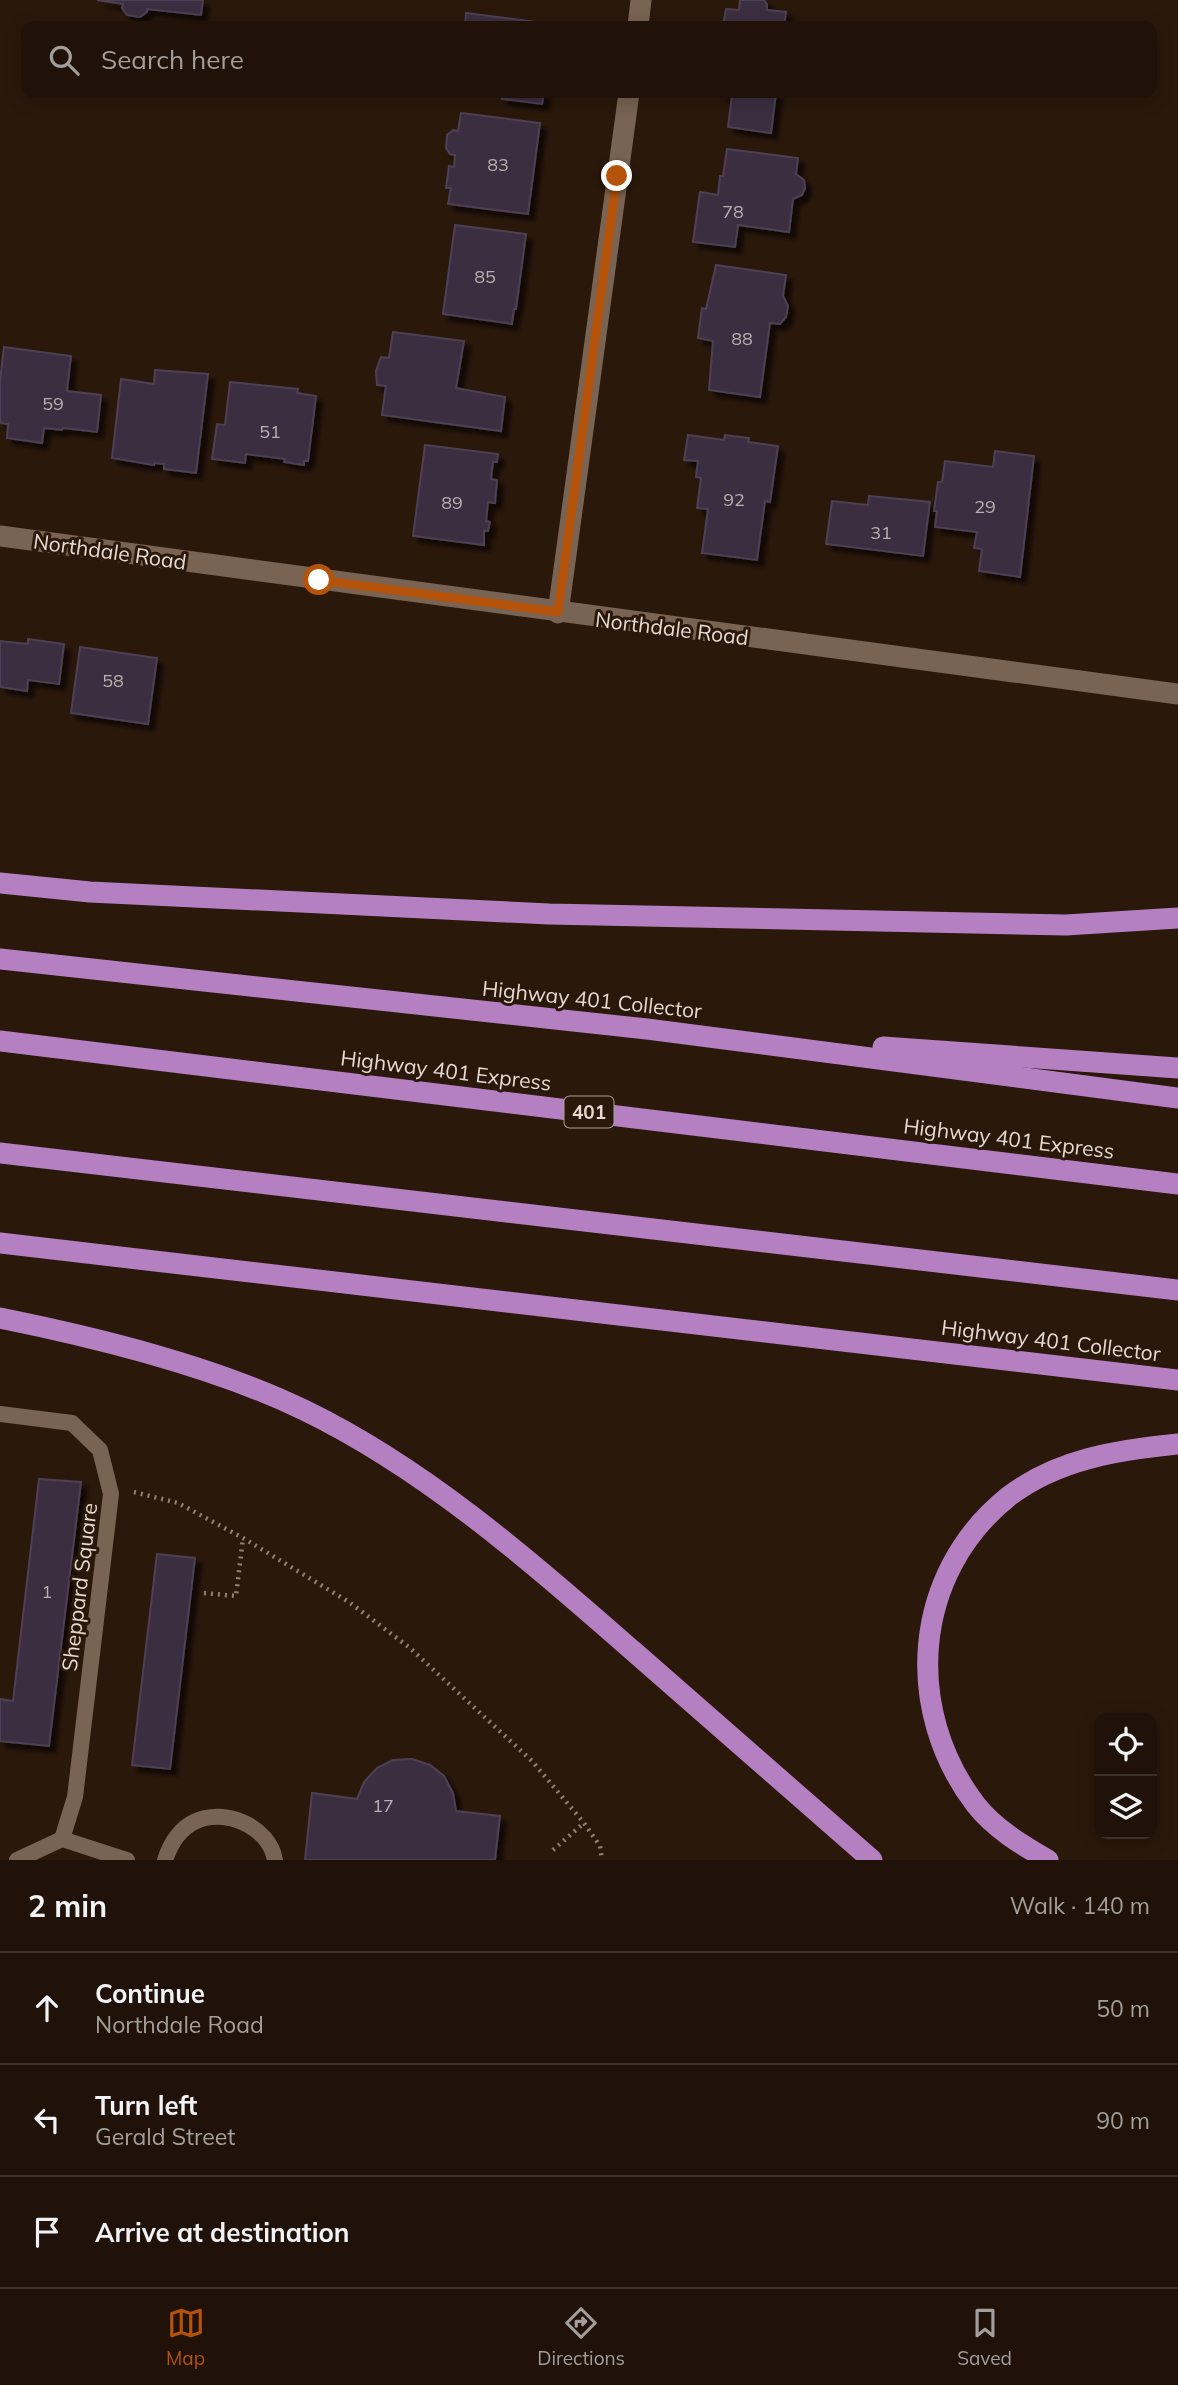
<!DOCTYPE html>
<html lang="en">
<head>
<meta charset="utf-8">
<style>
	:root { --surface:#201208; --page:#2d2016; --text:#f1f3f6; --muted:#a29e9c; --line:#3d3229; --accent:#b45309 }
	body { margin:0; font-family:Mulish,sans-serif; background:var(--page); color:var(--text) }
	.controls { position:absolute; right:21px; bottom:21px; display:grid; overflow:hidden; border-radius:14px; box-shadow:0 4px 18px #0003 }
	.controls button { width:63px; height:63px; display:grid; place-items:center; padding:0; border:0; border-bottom:2px solid var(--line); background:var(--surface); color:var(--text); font:35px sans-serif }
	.stop { position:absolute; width:21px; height:21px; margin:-16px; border:5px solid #b45309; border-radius:50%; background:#fff }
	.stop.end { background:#b45309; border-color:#fff; box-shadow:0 2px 7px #0008 }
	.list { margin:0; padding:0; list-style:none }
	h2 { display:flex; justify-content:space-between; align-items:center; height:91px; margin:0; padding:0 28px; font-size:30px }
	h2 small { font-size:23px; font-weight:400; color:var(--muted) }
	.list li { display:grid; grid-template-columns:46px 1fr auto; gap:21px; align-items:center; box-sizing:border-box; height:112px; padding:0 28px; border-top:2px solid var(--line) }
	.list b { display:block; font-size:26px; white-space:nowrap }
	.list p { margin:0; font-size:23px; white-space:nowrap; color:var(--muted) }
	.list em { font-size:23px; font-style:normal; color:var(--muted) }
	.icon { flex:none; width:38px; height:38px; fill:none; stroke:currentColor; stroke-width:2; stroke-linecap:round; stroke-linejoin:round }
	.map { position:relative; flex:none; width:1178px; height:1860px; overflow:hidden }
	.search { position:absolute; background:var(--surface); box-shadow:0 4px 18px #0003; left:21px; right:21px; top:21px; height:77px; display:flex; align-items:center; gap:18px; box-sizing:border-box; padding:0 24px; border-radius:14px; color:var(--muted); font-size:26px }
	.sheet { height:427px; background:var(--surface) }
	nav { display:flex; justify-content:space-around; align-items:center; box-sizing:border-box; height:98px; border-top:2px solid var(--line); background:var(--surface); font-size:19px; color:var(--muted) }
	nav a { display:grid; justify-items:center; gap:4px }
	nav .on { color:var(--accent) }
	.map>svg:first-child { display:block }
</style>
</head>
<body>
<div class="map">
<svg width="1178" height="1860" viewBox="0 0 1178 1860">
	<defs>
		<filter id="shadow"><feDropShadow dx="6" dy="6" stdDeviation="2" flood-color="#0009"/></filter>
	</defs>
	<rect width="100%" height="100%" fill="#2a180b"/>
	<g fill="#3a2e41" stroke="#4d4154" stroke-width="2" filter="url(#shadow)">
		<path d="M 97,0 L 203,0 L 201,15 L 147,9 L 147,12 L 140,17 L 127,15 L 122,8 L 123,4 Z"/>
		<path d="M 764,0 L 767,4 L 767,10 L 786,12 L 784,26 L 723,26 L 726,9 L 739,10 L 740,0 Z"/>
		<path d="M 466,13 L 553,24 L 552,26 L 452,26 L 465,26 Z"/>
		<path d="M 503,93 L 544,93 L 542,104 L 502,99 Z"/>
		<path d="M 722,93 L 776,93 L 771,133 L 728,127 L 732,96 L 721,95 Z"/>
		<path d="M 461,113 L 540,123 L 528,214 L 448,204 L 451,188 L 446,188 L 449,166 L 454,167 L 455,155 L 450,154 L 446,148 L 447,135 L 453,130 L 458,131 Z"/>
		<path d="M 727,149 L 798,158 L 796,174 L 804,180 L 805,188 L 802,195 L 793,199 L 789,232 L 738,225 L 735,247 L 693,242 L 700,192 L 718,195 L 720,176 L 723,176 Z"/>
		<path d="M 455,225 L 526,234 L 516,309 L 514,309 L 512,324 L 443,314 Z"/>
		<path d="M 716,265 L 786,275 L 783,296 L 788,306 L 786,317 L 780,324 L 770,323 L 760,397 L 709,390 L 713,341 L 698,338 L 702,308 L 706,309 Z"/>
		<path d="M 393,332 L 464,341 L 456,388 L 505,397 L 501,431 L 382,415 L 386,386 L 377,385 L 376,371 L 381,357 L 389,358 Z"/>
		<path d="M 4,347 L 71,356 L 67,391 L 101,395 L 97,432 L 63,428 L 62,430 L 44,428 L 42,443 L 7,438 L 8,424 L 0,423 L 0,381 Z"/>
		<path d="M 155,370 L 208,374 L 196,473 L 164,469 L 164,464 L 154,463 L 154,465 L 112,458 L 121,379 L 154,384 Z"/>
		<path d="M 230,382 L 298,389 L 297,393 L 316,396 L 308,461 L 304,461 L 304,465 L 284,462 L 285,459 L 246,454 L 245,463 L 212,459 L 217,424 L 225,425 Z"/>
		<path d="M 688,435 L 724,440 L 725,435 L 749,438 L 748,442 L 778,446 L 770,502 L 765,501 L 757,560 L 702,553 L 708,509 L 697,508 L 701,478 L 696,477 L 698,461 L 684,460 Z"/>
		<path d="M 425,445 L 498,454 L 497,462 L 493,462 L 491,479 L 497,480 L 495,503 L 488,502 L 486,521 L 490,522 L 488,531 L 484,531 L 484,545 L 413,536 Z"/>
		<path d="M 995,451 L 1034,456 L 1020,577 L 979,571 L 982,549 L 974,548 L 977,532 L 935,527 L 937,511 L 934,511 L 938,482 L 942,482 L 945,461 L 993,467 Z"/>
		<path d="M 869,496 L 930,502 L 923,556 L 826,544 L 832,501 L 868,505 Z"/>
		<path d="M 28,639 L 64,644 L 59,684 L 28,680 L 27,691 L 0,687 L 0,641 L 28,644 Z"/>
		<path d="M 80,647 L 157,658 L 148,724 L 71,713 Z"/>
		<path d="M 39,1479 L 81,1482 L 49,1746 L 0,1741 L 0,1699 L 13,1701 Z"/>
		<path d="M 157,1554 L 195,1558 L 170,1769 L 132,1765 Z"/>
		<path d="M 412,1759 L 430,1765 L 444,1776 L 453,1793 L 456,1811 L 500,1816 L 495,1860 L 305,1860 L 312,1793 L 357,1799 L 364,1782 L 377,1768 L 393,1760 Z"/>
	</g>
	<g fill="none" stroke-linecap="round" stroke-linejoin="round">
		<g stroke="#908076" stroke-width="4.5" stroke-dasharray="2 5" stroke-linecap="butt">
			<path d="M 134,1492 L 178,1503 L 243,1538 L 349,1602 L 410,1648 L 532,1761 L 584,1823 L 600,1846 L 602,1860"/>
			<path d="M 204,1593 L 236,1596 L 243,1538"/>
			<path d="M 553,1850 L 584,1823"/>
		</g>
		<g stroke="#796353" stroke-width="16">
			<path d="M 0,1414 L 72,1423 L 100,1450 L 111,1494 L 75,1797 L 62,1839"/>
			<path d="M 17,1860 L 62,1839 L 127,1860"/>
			<path d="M 165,1860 C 170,1845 178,1830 194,1822 C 224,1807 269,1826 275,1860"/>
		</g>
		<g stroke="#796353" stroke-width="21">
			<path d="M 638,26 L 641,0"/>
			<path d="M 0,536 L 1178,694"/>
			<path d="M 558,613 L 629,93"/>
		</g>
		<g stroke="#b580c2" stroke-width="21">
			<path d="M 0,883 L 90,892 L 549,914 L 1066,925 L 1178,918"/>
			<path d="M 0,959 L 647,1029 L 1178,1098"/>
			<path d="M 0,1041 L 1178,1184"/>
			<path d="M 883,1047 L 1178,1068"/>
			<path d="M 0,1153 L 1178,1290"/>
			<path d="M 0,1243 L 1178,1380"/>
			<path d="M 0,1318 C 99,1338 213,1366 304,1410 C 426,1469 531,1562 632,1650 C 712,1720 792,1790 872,1860"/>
			<path d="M 1048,1860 C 1022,1845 995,1829 976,1805 C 903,1710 912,1574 1008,1497 C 1057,1459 1118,1450 1178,1444"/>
		</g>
	</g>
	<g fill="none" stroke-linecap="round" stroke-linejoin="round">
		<path stroke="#b45309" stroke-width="9" d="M 319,580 L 558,612 L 617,176"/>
	</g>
	<g text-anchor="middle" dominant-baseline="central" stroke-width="6" stroke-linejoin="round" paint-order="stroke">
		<g font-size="18" fill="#bbaead">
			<text x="498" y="164">83</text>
			<text x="733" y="211">78</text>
			<text x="485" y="276">85</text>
			<text x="742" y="338">88</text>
			<text x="53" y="403">59</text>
			<text x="270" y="431">51</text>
			<text x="734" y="499">92</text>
			<text x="452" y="502">89</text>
			<text x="985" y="506">29</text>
			<text x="881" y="532">31</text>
			<text x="113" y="680">58</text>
			<text x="47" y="1591">1</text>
			<text x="383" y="1805">17</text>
		</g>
		<rect fill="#2a180b" stroke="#ae9f96" stroke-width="2" x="564.5" y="1096.5" width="49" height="31" rx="5"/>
		<g font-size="19" font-weight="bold" fill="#e6d9d1">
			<text x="589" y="1112">401</text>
		</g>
		<g font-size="21" fill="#e6d9d1" stroke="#2a180b">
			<text transform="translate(110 551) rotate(8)">Northdale Road</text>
			<text transform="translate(672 628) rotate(7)">Northdale Road</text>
			<text transform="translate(592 999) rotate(6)">Highway 401 Collector</text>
			<text transform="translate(446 1070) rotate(7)">Highway 401 Express</text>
			<text transform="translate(1009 1138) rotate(7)">Highway 401 Express</text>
			<text transform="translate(1051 1340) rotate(7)">Highway 401 Collector</text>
			<text transform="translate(79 1587) rotate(-83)">Sheppard Square</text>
		</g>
	</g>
</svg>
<div class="controls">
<button><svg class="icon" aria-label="locate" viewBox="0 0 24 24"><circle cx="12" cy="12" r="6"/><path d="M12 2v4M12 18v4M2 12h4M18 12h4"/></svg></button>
<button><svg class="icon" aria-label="layers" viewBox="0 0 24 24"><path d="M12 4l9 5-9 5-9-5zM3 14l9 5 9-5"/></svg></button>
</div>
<div class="stop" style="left:319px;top:580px"></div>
<div class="stop end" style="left:617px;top:176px"></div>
<div class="search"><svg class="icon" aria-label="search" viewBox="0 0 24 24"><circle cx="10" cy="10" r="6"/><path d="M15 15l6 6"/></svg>Search here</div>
</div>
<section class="sheet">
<h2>2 min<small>Walk · 140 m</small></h2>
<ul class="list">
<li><svg class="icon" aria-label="ahead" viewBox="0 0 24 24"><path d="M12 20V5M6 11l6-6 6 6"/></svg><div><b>Continue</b><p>Northdale Road</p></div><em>50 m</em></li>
<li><svg class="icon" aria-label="left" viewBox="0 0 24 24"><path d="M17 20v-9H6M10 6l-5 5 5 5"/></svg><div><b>Turn left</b><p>Gerald Street</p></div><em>90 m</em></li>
<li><svg class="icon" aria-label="arrive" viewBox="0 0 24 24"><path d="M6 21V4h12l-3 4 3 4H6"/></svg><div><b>Arrive at destination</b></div></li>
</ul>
</section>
<nav>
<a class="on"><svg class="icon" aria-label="map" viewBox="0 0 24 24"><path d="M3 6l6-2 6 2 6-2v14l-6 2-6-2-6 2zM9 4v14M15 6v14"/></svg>Map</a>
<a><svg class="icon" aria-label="directions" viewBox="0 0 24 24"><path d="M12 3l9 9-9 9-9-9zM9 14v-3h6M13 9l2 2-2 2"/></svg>Directions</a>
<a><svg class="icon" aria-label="saved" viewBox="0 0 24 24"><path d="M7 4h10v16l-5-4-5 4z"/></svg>Saved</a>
</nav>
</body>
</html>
